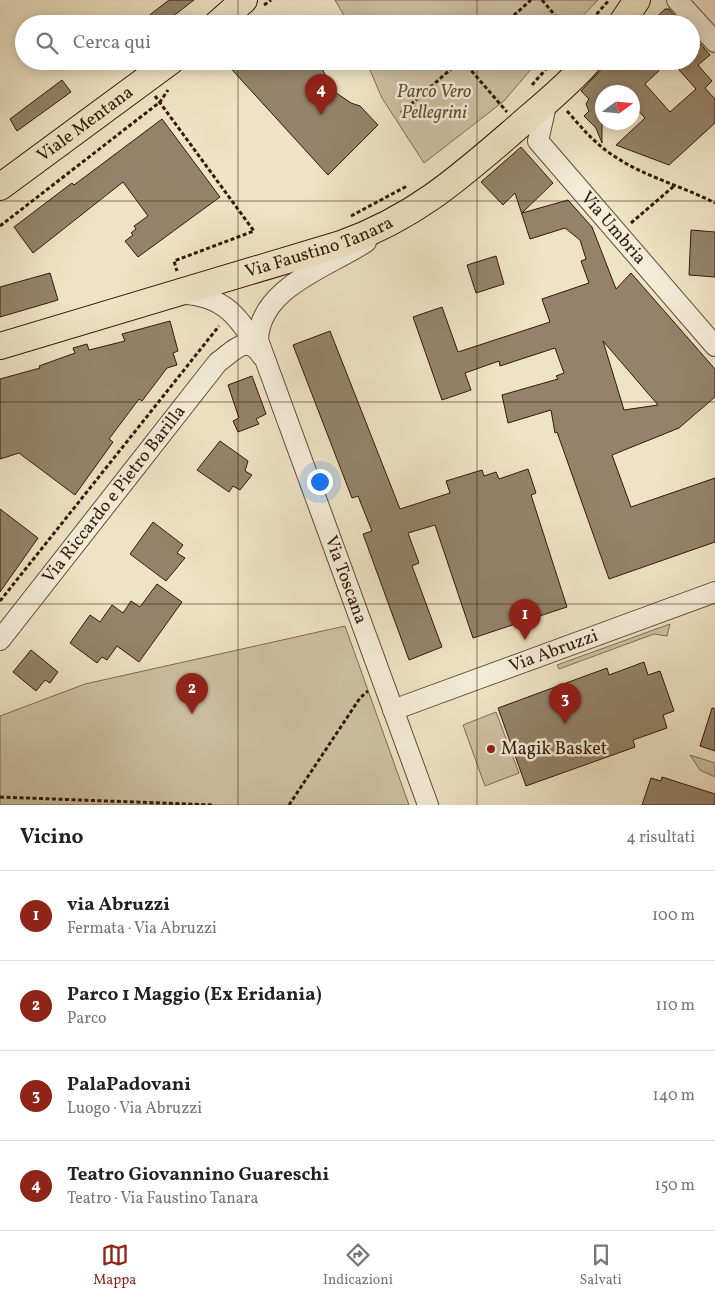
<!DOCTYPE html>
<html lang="it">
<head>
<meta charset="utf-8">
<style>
	:root { --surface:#fff; --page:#f2f2f2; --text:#222; --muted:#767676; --line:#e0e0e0; --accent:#8f2418 }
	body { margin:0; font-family:Vollkorn,serif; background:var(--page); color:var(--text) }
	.compass { position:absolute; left:595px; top:85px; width:45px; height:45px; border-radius:50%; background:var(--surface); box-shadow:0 2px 12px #0003; rotate:75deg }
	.you { position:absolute; left:319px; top:481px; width:18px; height:18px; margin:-12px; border:4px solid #fff; border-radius:50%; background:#1a73e8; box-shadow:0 0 0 8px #1a73e833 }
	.badge { display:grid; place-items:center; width:32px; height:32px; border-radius:50%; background:var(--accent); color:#fff; font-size:16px; font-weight:700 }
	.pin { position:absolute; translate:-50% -41px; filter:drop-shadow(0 1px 2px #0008) }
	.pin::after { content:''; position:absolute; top:26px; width:18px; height:15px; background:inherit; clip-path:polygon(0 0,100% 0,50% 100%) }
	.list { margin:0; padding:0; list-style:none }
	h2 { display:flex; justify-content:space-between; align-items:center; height:65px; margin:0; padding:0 20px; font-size:21px }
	h2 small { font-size:16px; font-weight:400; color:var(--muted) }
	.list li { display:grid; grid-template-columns:32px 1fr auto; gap:15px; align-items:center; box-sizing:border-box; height:90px; padding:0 20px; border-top:1px solid var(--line) }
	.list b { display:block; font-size:19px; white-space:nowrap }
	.list p { margin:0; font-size:16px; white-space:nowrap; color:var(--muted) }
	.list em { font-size:16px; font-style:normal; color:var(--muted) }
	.icon { flex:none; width:28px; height:28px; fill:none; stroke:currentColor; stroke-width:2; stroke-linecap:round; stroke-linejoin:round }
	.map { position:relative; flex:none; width:715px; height:805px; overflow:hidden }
	.search { position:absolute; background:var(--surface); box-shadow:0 2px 12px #0003; left:15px; right:15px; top:15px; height:55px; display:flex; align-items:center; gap:12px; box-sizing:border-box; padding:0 18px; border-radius:28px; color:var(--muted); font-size:19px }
	.sheet { height:425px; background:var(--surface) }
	nav { display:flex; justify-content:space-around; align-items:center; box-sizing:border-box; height:70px; border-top:1px solid var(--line); background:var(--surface); font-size:14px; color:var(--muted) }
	nav a { display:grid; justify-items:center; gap:2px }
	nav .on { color:var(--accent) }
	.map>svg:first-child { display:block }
</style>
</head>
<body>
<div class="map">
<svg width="715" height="805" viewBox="0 0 715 805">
	<rect width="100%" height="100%" fill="#eee3c4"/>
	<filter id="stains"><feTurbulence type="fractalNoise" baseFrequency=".004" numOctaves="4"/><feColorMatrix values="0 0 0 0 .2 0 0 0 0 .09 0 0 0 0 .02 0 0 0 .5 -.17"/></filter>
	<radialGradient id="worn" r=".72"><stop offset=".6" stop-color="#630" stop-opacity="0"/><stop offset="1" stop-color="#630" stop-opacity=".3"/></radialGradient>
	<g fill="#cec1a4" stroke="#806e56">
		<path d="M 335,0 L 598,0 L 575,24 L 349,24 Z"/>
		<path d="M 366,61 L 538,61 L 504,101 L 424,163 L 382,98 Z"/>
		<path d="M 670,624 L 667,636 L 654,634 L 559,669 L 557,665 Z"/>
		<path d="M 345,626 L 409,805 L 0,805 L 0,716 L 85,684 Z"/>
		<path d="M 496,712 L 519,773 L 485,786 L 463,725 Z"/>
		<path d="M 690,755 L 715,763 L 715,777 L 700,770 Z"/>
	</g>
	<g fill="#94836a" stroke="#331a08" fill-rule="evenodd">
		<path d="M 169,0 L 194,0 L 163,24 L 138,24 Z"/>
		<path d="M 665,9 L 669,9 L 682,24 L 649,24 Z"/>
		<path d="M 691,33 L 710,55 L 698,65 L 712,81 L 705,88 L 715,99 L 715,123 L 669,165 L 616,145 L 645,118 L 632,104 L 632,92 L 602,92 L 602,143 L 596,128 L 584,116 L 589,111 L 586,104 L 589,99 L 581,91 L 609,61 L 669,61 L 645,84 L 670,112 L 696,89 L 671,61 L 691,61 Z"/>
		<path d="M 224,61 L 316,61 L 321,67 L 335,92 L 351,103 L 360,106 L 378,125 L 328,175 Z"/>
		<path d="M 62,80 L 71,92 L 17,131 L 10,119 Z"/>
		<path d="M 162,119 L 220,197 L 138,257 L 125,241 L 133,235 L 131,233 L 136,229 L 134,226 L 148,216 L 123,182 L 33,253 L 14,227 L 72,183 L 74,185 Z"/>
		<path d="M 521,147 L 553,183 L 522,213 L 568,200 L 592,227 L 616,289 L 631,273 L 715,369 L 715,397 L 679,428 L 612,455 L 631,507 L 715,478 L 715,542 L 609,579 L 557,432 L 555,433 L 551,410 L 508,423 L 502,395 L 558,379 L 556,376 L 564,373 L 555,348 L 500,366 L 499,361 L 465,373 L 471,390 L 442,400 L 413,317 L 442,307 L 458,352 L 550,322 L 542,299 L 589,283 L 581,261 L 586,259 L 580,240 L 565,228 L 530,239 L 515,193 L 503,205 L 481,182 ZM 603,341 L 658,405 L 624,410 Z"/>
		<path d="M 691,230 L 715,232 L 715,277 L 689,275 Z"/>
		<path d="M 496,256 L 504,284 L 476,293 L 467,265 Z"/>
		<path d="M 50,273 L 58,300 L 0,317 L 0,287 Z"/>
		<path d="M 170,321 L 178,351 L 173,353 L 177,365 L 167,368 L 142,401 L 139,399 L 109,439 L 113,442 L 75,495 L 19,453 L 0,459 L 0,379 L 40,368 L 39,366 L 75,353 L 73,348 L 87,344 L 89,350 L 125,341 L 122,334 Z"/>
		<path d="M 330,331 L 400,509 L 450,493 L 446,481 L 482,470 L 484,476 L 496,472 L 499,479 L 528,469 L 536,493 L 531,495 L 567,607 L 473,638 L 435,525 L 408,533 L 419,563 L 412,566 L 442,647 L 409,660 L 363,534 L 372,531 L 358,496 L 352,498 L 293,345 Z"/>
		<path d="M 252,376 L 266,414 L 256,419 L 259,424 L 238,432 L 233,421 L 239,418 L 228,385 Z"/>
		<path d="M 220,441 L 248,461 L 245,471 L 252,475 L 240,490 L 233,486 L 229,492 L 197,470 Z"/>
		<path d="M 0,509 L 38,538 L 0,592 Z"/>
		<path d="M 153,522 L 183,545 L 177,553 L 185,558 L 166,581 L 130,554 Z"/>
		<path d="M 157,584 L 182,602 L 139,662 L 117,646 L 107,660 L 102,657 L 97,663 L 70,643 L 90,615 L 100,622 L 112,605 L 123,613 L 131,601 L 140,607 Z"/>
		<path d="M 31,650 L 58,672 L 50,683 L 45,680 L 36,691 L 13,672 Z"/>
		<path d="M 644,662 L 648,675 L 660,671 L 674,711 L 663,715 L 667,728 L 633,740 L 635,747 L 526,786 L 498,708 L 607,668 L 609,675 Z"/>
		<path d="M 712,708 L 715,709 L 715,751 L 700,746 Z"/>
		<path d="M 662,777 L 715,794 L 715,805 L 642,805 L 651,778 L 661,781 Z"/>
	</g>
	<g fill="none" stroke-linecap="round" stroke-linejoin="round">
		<g stroke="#624c37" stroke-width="22">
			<g id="minor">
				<path d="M 677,0 L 715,42"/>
				<path id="s1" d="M 547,101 L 538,141 L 715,346"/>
				<path id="s2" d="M 366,242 C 328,267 260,287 258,340 L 428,805"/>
				<path d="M 182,294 C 224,295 240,318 260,352"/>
				<path id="s3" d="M 0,640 L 218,362 C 233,352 247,332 262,356"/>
				<path id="s4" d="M 393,710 L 715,592"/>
			</g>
		</g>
		<g stroke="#331a08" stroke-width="28">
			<g id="major">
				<path d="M 217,24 L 244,0"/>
				<path d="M 621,24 L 637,0"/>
				<path id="s5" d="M 0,187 L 171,61"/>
				<path id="s6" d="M 0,346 L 341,244 C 416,217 460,177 519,126 C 543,105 568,85 589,61"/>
			</g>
		</g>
		<g stroke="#331a08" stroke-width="3" stroke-dasharray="4 2.5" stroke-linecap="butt">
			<path d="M 542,0 L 559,20"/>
			<path d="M 264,5 L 271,0"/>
			<path d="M 504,24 L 531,0"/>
			<path d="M 588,24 L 609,0"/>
			<path d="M 463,61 L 507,112"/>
			<path d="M 191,69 L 199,61"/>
			<path d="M 532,85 L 553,61"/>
			<path d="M 155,96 L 254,231 L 174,261 L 177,271"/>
			<path d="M 567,111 C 582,128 595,144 614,156 C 645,177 682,186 715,203"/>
			<path d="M 401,113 L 460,61"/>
			<path d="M 351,216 L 407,186"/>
			<path d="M 631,223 L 674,186"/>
			<path d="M 0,226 L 160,102 L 168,90"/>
			<path d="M 0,601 L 219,326"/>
			<path d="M 0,797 L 214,805"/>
			<path d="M 289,805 L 360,698 L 368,691"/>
		</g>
		<use href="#minor" stroke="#f4edd9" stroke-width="20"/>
		<use href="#major" stroke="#eee3c4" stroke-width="26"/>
	</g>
	<path fill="none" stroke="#331a08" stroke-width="1" stroke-opacity="0.55" d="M 238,0 L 238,24M 477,0 L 477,24M 238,61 L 238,805M 477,61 L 477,805M 0,201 L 715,201M 0,402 L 715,402M 0,604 L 715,604"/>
	<circle fill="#8f2418" stroke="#f4edd9" stroke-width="2" cx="491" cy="749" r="5"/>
	<g text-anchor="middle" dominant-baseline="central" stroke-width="5" stroke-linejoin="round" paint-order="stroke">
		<g font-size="18" font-style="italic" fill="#624c37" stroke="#f4edd9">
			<text x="434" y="92">Parco Vero<tspan x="434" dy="21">Pellegrini</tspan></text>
		</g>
		<g font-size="18" fill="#331a08" stroke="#f4edd9">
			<text stroke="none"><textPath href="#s5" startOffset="106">Viale Mentana</textPath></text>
			<text stroke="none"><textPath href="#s1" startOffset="156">Via Umbria</textPath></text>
			<text stroke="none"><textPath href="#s6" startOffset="334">Via Faustino Tanara</textPath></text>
			<text stroke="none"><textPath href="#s3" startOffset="185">Via Riccardo e Pietro Barilla</textPath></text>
			<text stroke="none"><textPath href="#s2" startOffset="408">Via Toscana</textPath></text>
			<text stroke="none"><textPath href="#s4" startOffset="171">Via Abruzzi</textPath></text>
		</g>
		<g font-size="18" fill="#331a08" stroke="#f4edd9" text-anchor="start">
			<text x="501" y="749">Magik Basket</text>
		</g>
	</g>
	<rect width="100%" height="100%" filter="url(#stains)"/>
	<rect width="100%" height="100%" fill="url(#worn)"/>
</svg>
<svg class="compass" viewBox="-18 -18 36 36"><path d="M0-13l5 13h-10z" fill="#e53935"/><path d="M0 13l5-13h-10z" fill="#767676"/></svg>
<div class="you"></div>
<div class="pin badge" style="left:525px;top:640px">1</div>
<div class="pin badge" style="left:192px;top:714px">2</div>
<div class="pin badge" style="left:565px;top:724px">3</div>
<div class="pin badge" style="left:321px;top:115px">4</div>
<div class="search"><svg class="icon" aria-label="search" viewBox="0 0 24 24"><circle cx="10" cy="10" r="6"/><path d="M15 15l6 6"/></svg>Cerca qui</div>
</div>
<section class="sheet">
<h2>Vicino<small>4 risultati</small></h2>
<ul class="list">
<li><span class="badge">1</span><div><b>via Abruzzi</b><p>Fermata · Via Abruzzi</p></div><em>100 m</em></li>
<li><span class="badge">2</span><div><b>Parco 1 Maggio (Ex Eridania)</b><p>Parco</p></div><em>110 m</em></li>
<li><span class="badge">3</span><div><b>PalaPadovani</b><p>Luogo · Via Abruzzi</p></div><em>140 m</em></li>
<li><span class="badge">4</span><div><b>Teatro Giovannino Guareschi</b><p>Teatro · Via Faustino Tanara</p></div><em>150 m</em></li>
</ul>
</section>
<nav>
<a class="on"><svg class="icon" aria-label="map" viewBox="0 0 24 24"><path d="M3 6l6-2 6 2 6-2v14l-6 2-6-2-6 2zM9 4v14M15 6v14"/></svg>Mappa</a>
<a><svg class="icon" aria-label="directions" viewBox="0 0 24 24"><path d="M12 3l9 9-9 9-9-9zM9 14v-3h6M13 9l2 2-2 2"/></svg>Indicazioni</a>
<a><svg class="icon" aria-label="saved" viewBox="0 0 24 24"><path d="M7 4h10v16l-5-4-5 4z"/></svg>Salvati</a>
</nav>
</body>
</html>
